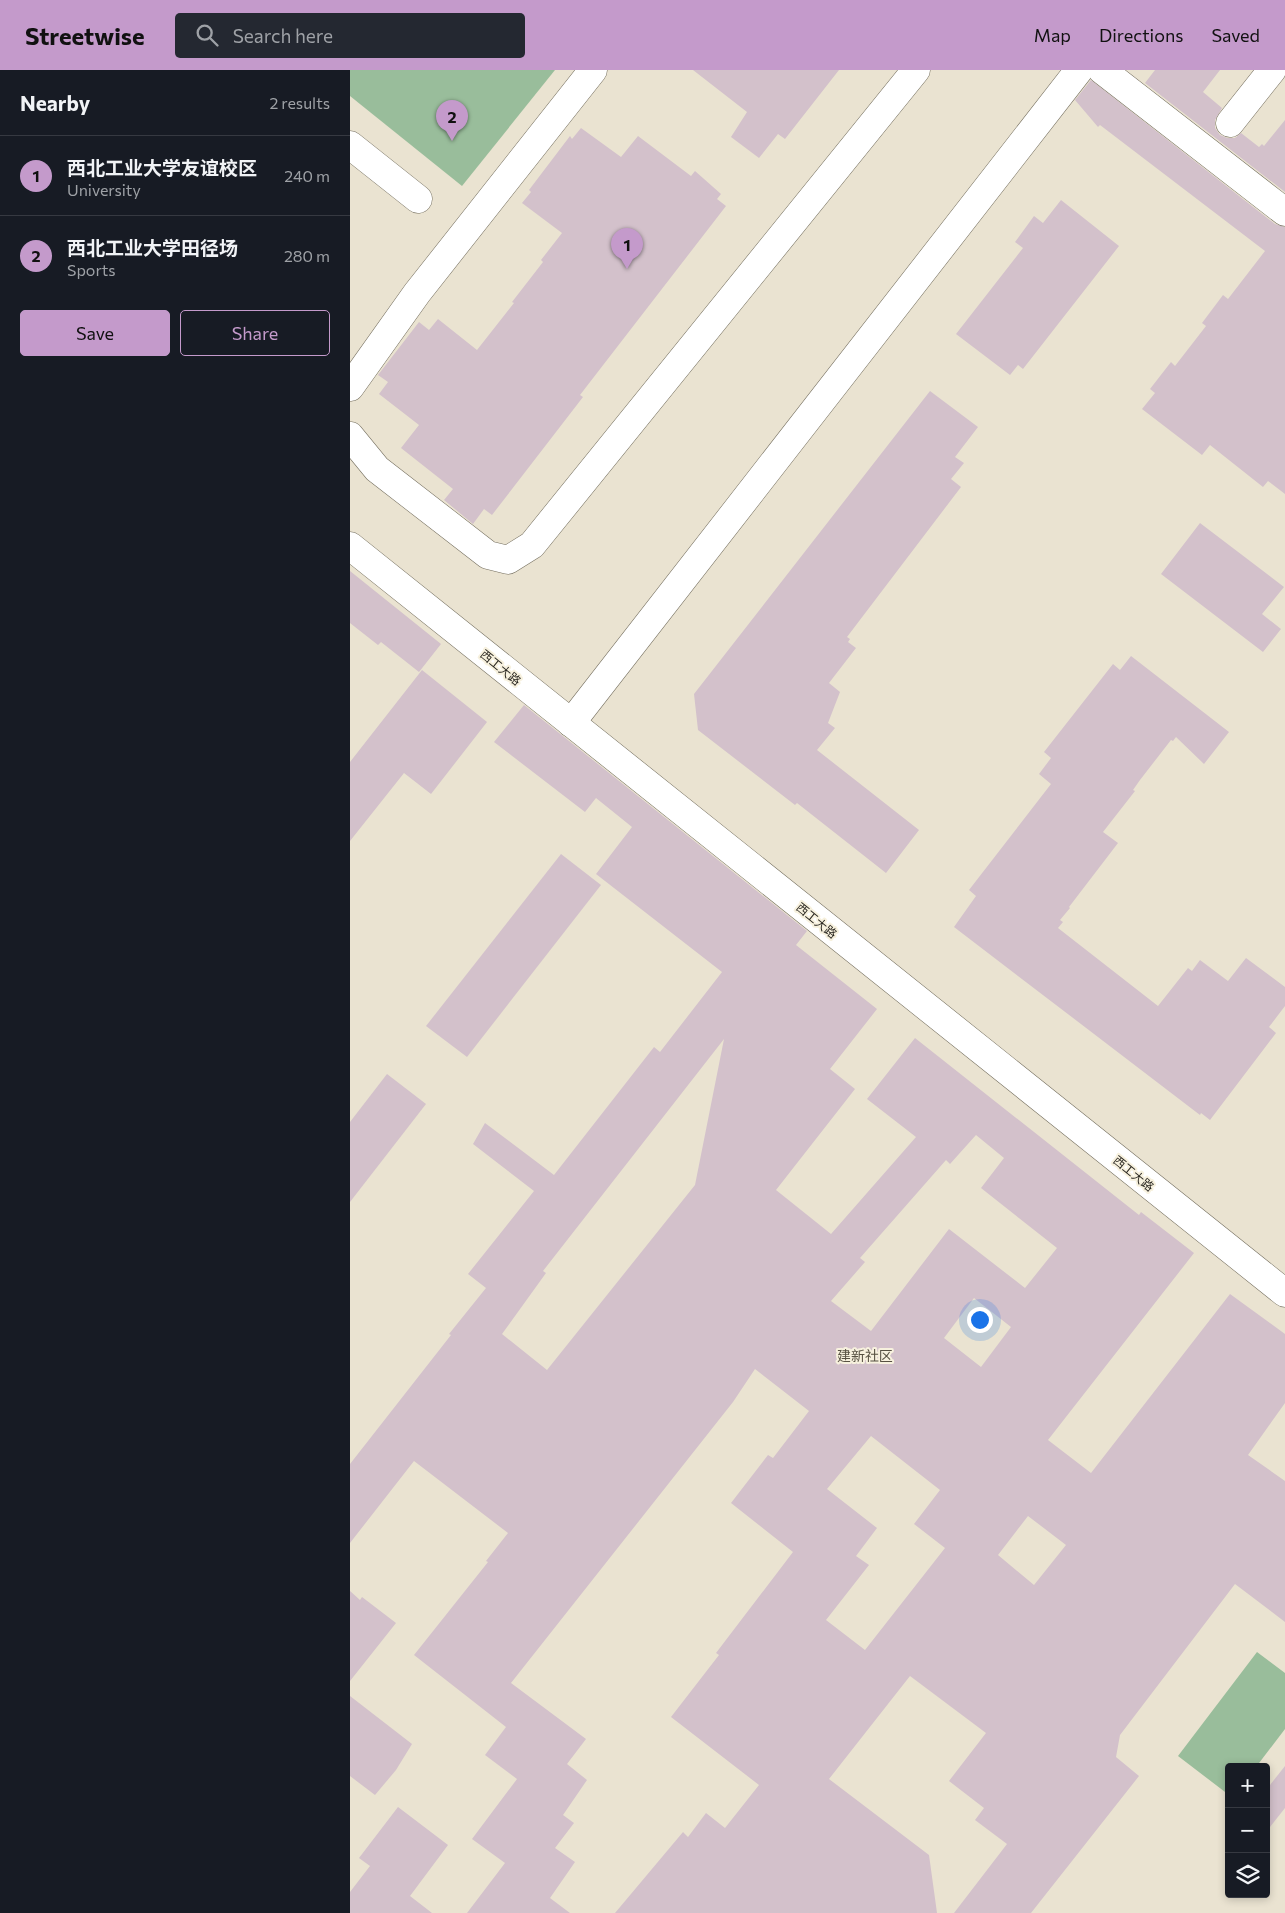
<!DOCTYPE html>
<html lang="en">
<head>
<meta charset="utf-8">
<style>
	:root { --surface:#171b24; --page:#242831; --text:#f1f3f6; --muted:#9ea1a6; --line:#363941; --accent:#c49acb }
	body { margin:0; font-family:Commissioner,"Noto Sans SC",sans-serif; background:var(--page); color:var(--text) }
	.controls { position:absolute; right:15px; bottom:15px; display:grid; overflow:hidden; border-radius:5px; box-shadow:0 2px 8px #0003 }
	.controls button { width:45px; height:45px; display:grid; place-items:center; padding:0; border:0; border-bottom:1px solid var(--line); background:var(--surface); color:var(--text); font:25px sans-serif }
	.you { position:absolute; left:629px; top:1249px; width:18px; height:18px; margin:-12px; border:4px solid #fff; border-radius:50%; background:#1a73e8; box-shadow:0 0 0 8px #1a73e833 }
	.badge { display:grid; place-items:center; width:32px; height:32px; border-radius:50%; background:var(--accent); color:#111; font-size:16px; font-weight:700 }
	.pin { position:absolute; translate:-50% -41px; filter:drop-shadow(0 1px 2px #0008) }
	.pin::after { content:''; position:absolute; top:26px; width:18px; height:15px; background:inherit; clip-path:polygon(0 0,100% 0,50% 100%) }
	.list { margin:0; padding:0; list-style:none }
	h2 { display:flex; justify-content:space-between; align-items:center; height:65px; margin:0; padding:0 20px; font-size:21px }
	h2 small { font-size:16px; font-weight:400; color:var(--muted) }
	.list li { display:grid; grid-template-columns:32px 1fr auto; gap:15px; align-items:center; box-sizing:border-box; height:80px; padding:0 20px; border-top:1px solid var(--line) }
	.list b { display:block; font-size:19px; white-space:nowrap }
	.list p { margin:0; font-size:16px; white-space:nowrap; color:var(--muted) }
	.list em { font-size:16px; font-style:normal; color:var(--muted) }
	.actions { display:flex; gap:10px; padding:15px 20px }
	.actions a { flex:1; padding:11px 0; border:1px solid var(--accent); border-radius:5px; text-align:center; font-size:18px; color:var(--accent) }
	.actions .main { background:var(--accent); color:#111 }
	.icon { flex:none; width:28px; height:28px; fill:none; stroke:currentColor; stroke-width:2; stroke-linecap:round; stroke-linejoin:round }
	.map { position:relative; flex:none; width:935px; height:1843px; overflow:hidden }
	header { display:flex; align-items:center; gap:30px; box-sizing:border-box; height:70px; padding:0 25px; background:var(--accent); color:#111 }
	header strong { font-size:24px }
	nav { display:flex; gap:28px; margin-inline-start:auto; font-size:18px }
	.search { width:350px; height:45px; background:var(--page); display:flex; align-items:center; gap:12px; box-sizing:border-box; padding:0 18px; border-radius:5px; color:var(--muted); font-size:19px }
	main { display:flex }
	aside { flex:1; background:var(--surface) }
	.map>svg:first-child { display:block }
</style>
</head>
<body>
<header>
<strong>Streetwise</strong>
<div class="search"><svg class="icon" aria-label="search" viewBox="0 0 24 24"><circle cx="10" cy="10" r="6"/><path d="M15 15l6 6"/></svg>Search here</div>
<nav><a>Map</a><a>Directions</a><a>Saved</a></nav>
</header>
<main>
<aside>
<h2>Nearby<small>2 results</small></h2>
<ul class="list">
<li><span class="badge">1</span><div><b>西北工业大学友谊校区</b><p>University</p></div><em>240 m</em></li>
<li><span class="badge">2</span><div><b>西北工业大学田径场</b><p>Sports</p></div><em>280 m</em></li>
</ul>
<div class="actions"><a class="main">Save</a><a>Share</a></div>
</aside>
<div class="map">
<svg width="935" height="1843" viewBox="0 0 935 1843">
	<rect width="100%" height="100%" fill="#eae3d1"/>
	<g fill="#99bd9b">
		<path d="M 0,0 L 205,0 L 112,116 L 0,26 Z"/>
		<path d="M 907,1582 L 935,1603 L 935,1659 L 906,1697 L 879,1697 L 879,1725 L 828,1686 Z"/>
	</g>
	<g fill="#d3c1cb" fill-rule="evenodd">
		<path d="M 343,0 L 489,0 L 435,69 L 428,64 L 409,88 L 381,67 L 397,42 Z"/>
		<path d="M 805,0 L 870,0 L 853,22 L 872,38 L 865,50 L 865,58 L 870,65 L 877,68 L 885,68 L 891,63 L 909,77 L 912,74 L 914,76 L 935,50 L 935,122 L 795,13 Z"/>
		<path d="M 741,10 L 925,154 L 935,157 L 935,424 L 918,411 L 913,417 L 860,375 L 852,385 L 792,339 L 805,323 L 800,319 L 821,292 L 825,296 L 856,256 L 852,253 L 873,225 L 878,229 L 915,181 L 750,55 L 748,57 L 725,30 Z"/>
		<path d="M 231,58 L 271,87 L 288,66 L 341,106 L 345,101 L 371,124 L 367,129 L 376,136 L 230,325 L 233,327 L 142,445 L 134,439 L 123,454 L 94,430 L 103,419 L 51,378 L 69,355 L 29,324 L 38,312 L 28,305 L 69,252 L 79,260 L 88,249 L 127,280 L 164,233 L 162,232 L 193,192 L 191,190 L 212,163 L 172,133 L 181,122 L 179,120 L 220,66 L 222,69 Z"/>
		<path d="M 711,130 L 769,176 L 673,299 L 668,295 L 660,305 L 606,264 L 673,178 L 665,172 L 684,146 L 693,153 Z"/>
		<path d="M 580,321 L 628,357 L 605,387 L 614,393 L 601,409 L 611,417 L 497,567 L 500,569 L 498,572 L 506,578 L 479,613 L 490,622 L 478,653 L 485,658 L 467,680 L 569,760 L 536,803 L 447,733 L 445,735 L 348,660 L 344,624 Z"/>
		<path d="M 850,453 L 934,517 L 912,544 L 931,559 L 913,582 L 811,504 Z"/>
		<path d="M 0,501 L 91,574 L 69,602 L 31,572 L 28,575 L 0,553 Z"/>
		<path d="M 781,586 L 879,662 L 854,694 L 826,667 L 823,671 L 821,670 L 790,710 L 783,720 L 785,721 L 753,762 L 768,773 L 719,837 L 720,838 L 710,850 L 713,852 L 708,858 L 808,936 L 838,898 L 842,901 L 850,890 L 878,911 L 896,888 L 935,917 L 935,936 L 919,957 L 926,963 L 860,1050 L 851,1043 L 850,1045 L 604,857 L 626,826 L 619,820 L 701,714 L 689,704 L 701,688 L 694,682 L 763,594 L 770,600 Z"/>
		<path d="M 72,600 L 137,652 L 81,724 L 54,703 L 0,771 L 0,692 Z"/>
		<path d="M 174,635 L 457,861 L 446,875 L 527,939 L 480,999 L 505,1019 L 426,1120 L 481,1164 L 566,1067 L 517,1029 L 565,968 L 789,1145 L 791,1142 L 844,1183 L 698,1370 L 741,1403 L 880,1224 L 935,1264 L 935,1333 L 898,1385 L 935,1411 L 935,1552 L 885,1514 L 770,1665 L 766,1687 L 789,1706 L 681,1843 L 604,1843 L 657,1774 L 625,1750 L 634,1738 L 599,1711 L 636,1663 L 560,1606 L 479,1709 L 579,1785 L 587,1843 L 265,1843 L 333,1762 L 338,1767 L 356,1743 L 375,1758 L 409,1715 L 321,1647 L 369,1585 L 366,1583 L 443,1482 L 381,1433 L 418,1385 L 423,1388 L 459,1341 L 405,1299 L 383,1332 L 161,1613 L 236,1669 L 217,1694 L 237,1710 L 213,1745 L 224,1753 L 205,1778 L 225,1792 L 200,1828 L 220,1843 L 117,1843 L 155,1793 L 122,1769 L 167,1709 L 135,1685 L 156,1657 L 64,1585 L 138,1492 L 136,1491 L 158,1463 L 64,1391 L 0,1473 L 0,1394 L 101,1265 L 99,1264 L 136,1218 L 118,1204 L 184,1121 L 123,1074 L 135,1053 L 204,1105 L 304,977 L 310,982 L 372,902 L 246,804 L 282,757 L 246,728 L 235,742 L 144,672 ZM 374,969 L 345,1115 L 197,1300 L 152,1264 L 196,1203 L 193,1201 ZM 626,1065 L 654,1088 L 631,1118 L 707,1178 L 675,1218 L 599,1159 L 521,1261 L 481,1231 L 515,1192 L 510,1188 L 596,1090 L 600,1094 ZM 624,1228 L 661,1257 L 631,1297 L 594,1268 ZM 521,1366 L 590,1420 L 564,1454 L 595,1478 L 515,1580 L 476,1550 L 519,1495 L 506,1486 L 527,1458 L 477,1419 ZM 678,1446 L 716,1475 L 684,1515 L 648,1485 Z"/>
		<path d="M 211,784 L 251,815 L 117,987 L 76,956 Z"/>
		<path d="M 37,1004 L 76,1034 L 0,1132 L 0,1052 Z"/>
		<path d="M 0,1521 L 10,1530 L 12,1527 L 46,1553 L 0,1611 Z"/>
		<path d="M 0,1626 L 62,1674 L 46,1700 L 25,1725 L 0,1706 Z"/>
		<path d="M 935,1696 L 935,1738 L 916,1762 L 916,1720 Z"/>
		<path d="M 48,1737 L 98,1775 L 60,1826 L 82,1843 L 0,1843 L 0,1822 L 20,1796 L 9,1788 Z"/>
	</g>
	<g fill="none" stroke-linecap="round" stroke-linejoin="round">
		<g stroke="#746e5e" stroke-width="29">
			<g id="street">
				<path d="M 752,0 L 935,142"/>
				<path d="M 880,53 L 922,0"/>
				<path d="M 0,75 L 68,129"/>
				<path d="M 0,317 L 67,223 L 243,0"/>
				<path d="M 0,366 L 27,399 L 138,485 L 158,490 L 182,475 L 566,0"/>
				<path d="M 0,476 L 935,1223"/>
			</g>
		</g>
		<g stroke="#746e5e" stroke-width="29">
			<path id="secondary" d="M 221,653 L 729,0"/>
		</g>
		<use href="#street" stroke="#fff" stroke-width="28"/>
		<use href="#secondary" stroke="#fff" stroke-width="28"/>
	</g>
	<g text-anchor="middle" dominant-baseline="central" stroke-width="4" stroke-linejoin="round" paint-order="stroke">
		<g font-size="12" fill="#2b2822" stroke="#f7f1de">
			<text transform="translate(151 597) rotate(39)">西工大路</text>
			<text transform="translate(467 850) rotate(39)">西工大路</text>
			<text transform="translate(784 1103) rotate(39)">西工大路</text>
		</g>
		<g font-size="14" fill="#575142" stroke="#f7f1de">
			<text x="515" y="1285">建新社区</text>
		</g>
	</g>
</svg>
<div class="controls">
<button>+</button>
<button>−</button>
<button><svg class="icon" aria-label="layers" viewBox="0 0 24 24"><path d="M12 4l9 5-9 5-9-5zM3 14l9 5 9-5"/></svg></button>
</div>
<div class="you"></div>
<div class="pin badge" style="left:277px;top:199px">1</div>
<div class="pin badge" style="left:102px;top:71px">2</div>
</div>
</main>
</body>
</html>
